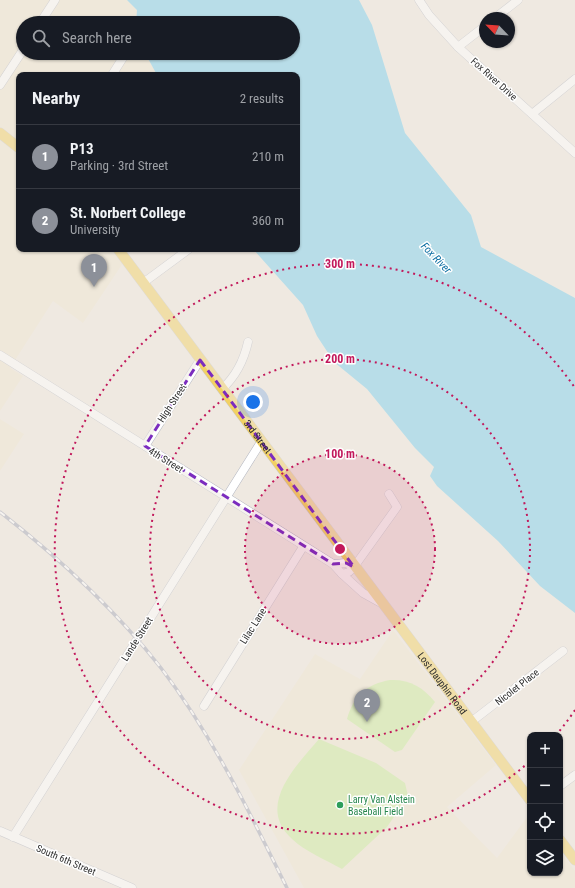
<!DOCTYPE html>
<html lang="en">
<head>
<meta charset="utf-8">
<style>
	:root { --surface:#171b24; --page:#242831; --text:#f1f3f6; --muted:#9ea1a6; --line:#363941; --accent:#8c9099 }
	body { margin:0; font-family:"Roboto Condensed",sans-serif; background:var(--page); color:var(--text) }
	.controls { position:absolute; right:12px; bottom:12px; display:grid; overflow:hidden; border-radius:8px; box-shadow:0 1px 3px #0004 }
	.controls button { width:36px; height:36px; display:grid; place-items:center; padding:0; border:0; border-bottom:1px solid var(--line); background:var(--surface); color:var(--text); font:20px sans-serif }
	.compass { position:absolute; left:479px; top:12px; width:36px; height:36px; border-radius:50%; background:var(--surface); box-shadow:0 1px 3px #0004; rotate:295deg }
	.you { position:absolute; left:253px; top:402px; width:14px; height:14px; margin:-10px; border:3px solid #fff; border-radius:50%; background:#1a73e8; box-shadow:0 0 0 6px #1a73e833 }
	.badge { display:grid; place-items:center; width:26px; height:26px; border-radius:50%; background:var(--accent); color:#fff; font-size:13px; font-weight:700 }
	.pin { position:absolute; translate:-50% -33px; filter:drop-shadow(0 1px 2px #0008) }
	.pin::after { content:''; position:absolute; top:21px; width:14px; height:12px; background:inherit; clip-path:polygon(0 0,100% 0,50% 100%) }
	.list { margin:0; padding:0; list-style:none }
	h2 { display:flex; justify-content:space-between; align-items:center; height:52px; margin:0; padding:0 16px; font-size:17px }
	h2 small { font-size:13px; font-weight:400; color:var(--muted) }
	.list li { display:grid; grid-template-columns:26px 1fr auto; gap:12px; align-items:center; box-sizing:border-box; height:64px; padding:0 16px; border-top:1px solid var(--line) }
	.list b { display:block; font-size:15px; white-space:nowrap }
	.list p { margin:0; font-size:13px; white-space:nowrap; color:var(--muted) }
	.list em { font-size:13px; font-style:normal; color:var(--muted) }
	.icon { flex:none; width:22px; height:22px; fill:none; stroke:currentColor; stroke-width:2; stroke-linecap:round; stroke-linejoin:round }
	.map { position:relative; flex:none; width:575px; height:888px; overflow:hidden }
	.search { position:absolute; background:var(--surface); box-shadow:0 1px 3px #0004; left:16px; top:16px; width:284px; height:44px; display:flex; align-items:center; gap:10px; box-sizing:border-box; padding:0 14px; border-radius:22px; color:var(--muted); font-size:15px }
	.panel { position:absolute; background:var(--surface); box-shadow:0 1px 3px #0004; left:16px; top:72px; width:284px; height:180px; border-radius:8px }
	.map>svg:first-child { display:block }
</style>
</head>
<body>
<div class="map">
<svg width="575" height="888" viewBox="0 0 575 888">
	<rect width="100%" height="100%" fill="#efe9e1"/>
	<g fill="#f0e6d1">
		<path d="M 0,0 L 127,0 L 137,10 L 136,23 L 23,23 L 23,53 L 145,53 L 157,75 L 19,75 L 19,249 L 112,249 L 123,263 L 83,323 L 53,301 L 10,368 L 23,376 L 0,411 Z"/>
		<path d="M 0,419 L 24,434 L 0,471 Z"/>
		<path d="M 393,630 L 496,765 L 447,807 L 497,858 L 530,813 L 530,873 L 560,873 L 560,850 L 575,871 L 575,888 L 304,888 L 239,770 L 315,654 L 360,679 Z"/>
	</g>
	<g fill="#c9ec9a">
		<path d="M 390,680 C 409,679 423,687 435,702 L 402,750 L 395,752 L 347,719 C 353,696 367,684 390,680 Z"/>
		<path d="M 319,739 L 376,763 L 405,783 L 408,796 L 387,827 L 342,869 C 326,860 306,852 292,839 C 255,806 297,765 319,739 Z"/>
	</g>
	<path fill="#75cff0" d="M 127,0 L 359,0 L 372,25 L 405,133 L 471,215 L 481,247 L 575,298 L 575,613 L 540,586 L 498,541 L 437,486 L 430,476 L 434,467 L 415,448 L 367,389 L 334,362 L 317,336 L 303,305 L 253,249 L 297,249 L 297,75 L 157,75 L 145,53 L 293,53 L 293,23 L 136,23 L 137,10 Z"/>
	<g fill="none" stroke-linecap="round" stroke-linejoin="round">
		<g stroke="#b4b7c1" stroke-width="9">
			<g id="minor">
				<path d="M 419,0 L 429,15 L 458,47 L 575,153"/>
				<path d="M 495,18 L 518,0"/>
				<path d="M 40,23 L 55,0"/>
				<path d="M 458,47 L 485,26"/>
				<path d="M 112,75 L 124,56"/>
				<path d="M 0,85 L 23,50"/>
				<path d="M 532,114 L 575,79"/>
				<path d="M 143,283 L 189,249"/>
				<path d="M 0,355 L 333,564 L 342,574 L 349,572 L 354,567 L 397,507 L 389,494"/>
				<path d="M 222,389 C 235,377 244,360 248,342"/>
				<path d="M 145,446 L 200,360"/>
				<path d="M 333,564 L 346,563 L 354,567"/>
				<path d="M 342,574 L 363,593 L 381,603"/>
				<path d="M 204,706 L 303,547"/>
				<path d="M 471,722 L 563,651"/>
				<path d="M 560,786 L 575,775"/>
				<path d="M 0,831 L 132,888"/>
				<path d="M 13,837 L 261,442"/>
			</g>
		</g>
		<g stroke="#c9c9c9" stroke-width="11">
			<g id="major">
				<path d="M 0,133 L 19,148"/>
				<path id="s1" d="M 118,249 L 530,800"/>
				<path d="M 560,840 L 575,860"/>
			</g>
		</g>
		<use href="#minor" stroke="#fff" stroke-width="8"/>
		<use href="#major" stroke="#f2d163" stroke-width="10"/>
		<g stroke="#a3a6b8" stroke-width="3.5">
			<path id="rail" d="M 0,512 C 59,558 114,608 161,668 C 212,735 250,813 287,888"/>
		</g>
		<use href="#rail" stroke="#fff" stroke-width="2" stroke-dasharray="6" stroke-linecap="butt"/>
	</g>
	<path d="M0 0H575V888H0ZM 200,360 L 222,389 L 354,567 L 346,563 L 333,564 L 145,446 Z" fill="#efe9e1" fill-opacity=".55" fill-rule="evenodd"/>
	<path fill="none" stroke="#7b2cbf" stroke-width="3" stroke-dasharray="8 5" stroke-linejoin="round" d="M 200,360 L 222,389 L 354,567 L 346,563 L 333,564 L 145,446 Z"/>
	<circle cx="340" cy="549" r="95" fill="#c2185b" fill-opacity=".12"/>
	<g fill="none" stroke="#c2185b" stroke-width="2" stroke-dasharray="2 4">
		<circle cx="340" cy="549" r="95"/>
		<circle cx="340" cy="549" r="190"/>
		<path d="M575 710A285 285 0 0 1 557 734M529 762A285 285 0 1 1 575 388"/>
	</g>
	<circle fill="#2e9e5b" stroke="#fff" stroke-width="1.5" cx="340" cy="805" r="4"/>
	<g text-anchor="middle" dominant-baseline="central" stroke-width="3" stroke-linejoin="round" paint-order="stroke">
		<g font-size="10" fill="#2e2e2e" stroke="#fff">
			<text transform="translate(494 79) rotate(42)">Fox River Drive</text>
			<text transform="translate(172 403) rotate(-57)">High Street</text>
			<text stroke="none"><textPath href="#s1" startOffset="234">3rd Street</textPath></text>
			<text transform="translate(166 460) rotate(32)">4th Street</text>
			<text transform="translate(253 626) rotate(-58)">Lilac Lane</text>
			<text transform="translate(137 639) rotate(-58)">Lande Street</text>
			<text stroke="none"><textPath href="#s1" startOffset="542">Lost Dauphin Road</textPath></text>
			<text transform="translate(517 687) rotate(-38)">Nicolet Place</text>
			<text transform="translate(66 860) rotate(23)">South 6th Street</text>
		</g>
		<g font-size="10" fill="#27864d" stroke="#fff" text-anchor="start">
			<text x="348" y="799">Larry Van Alstein<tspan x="348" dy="12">Baseball Field</tspan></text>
		</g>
		<g font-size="11" font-style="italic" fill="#0d6fa3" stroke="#fff">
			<text transform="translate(436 258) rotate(46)">Fox River</text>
		</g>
	</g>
	<circle cx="340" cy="549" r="6" fill="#c2185b" stroke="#fff" stroke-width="2"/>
	<g font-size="12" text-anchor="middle" font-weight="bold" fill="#c2185b" stroke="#fff" stroke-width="3" stroke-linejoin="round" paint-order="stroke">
		<text x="340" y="268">300 m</text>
		<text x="340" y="363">200 m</text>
		<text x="340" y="458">100 m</text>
	</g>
</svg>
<div class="controls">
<button>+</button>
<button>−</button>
<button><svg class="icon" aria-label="locate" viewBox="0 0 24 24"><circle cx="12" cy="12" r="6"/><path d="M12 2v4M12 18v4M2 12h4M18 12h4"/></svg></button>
<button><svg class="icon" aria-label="layers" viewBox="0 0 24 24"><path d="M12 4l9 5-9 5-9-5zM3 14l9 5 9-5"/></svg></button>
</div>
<svg class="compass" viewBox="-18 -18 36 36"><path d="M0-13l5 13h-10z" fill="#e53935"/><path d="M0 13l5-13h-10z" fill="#9ea1a6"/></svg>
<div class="you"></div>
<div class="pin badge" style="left:94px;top:287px">1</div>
<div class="pin badge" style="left:367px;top:722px">2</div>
<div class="search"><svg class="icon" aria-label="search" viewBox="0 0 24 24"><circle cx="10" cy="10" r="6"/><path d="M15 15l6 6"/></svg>Search here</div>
<section class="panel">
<h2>Nearby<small>2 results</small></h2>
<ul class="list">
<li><span class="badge">1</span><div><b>P13</b><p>Parking · 3rd Street</p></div><em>210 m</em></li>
<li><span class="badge">2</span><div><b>St. Norbert College</b><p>University</p></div><em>360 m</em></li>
</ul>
</section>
</div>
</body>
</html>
